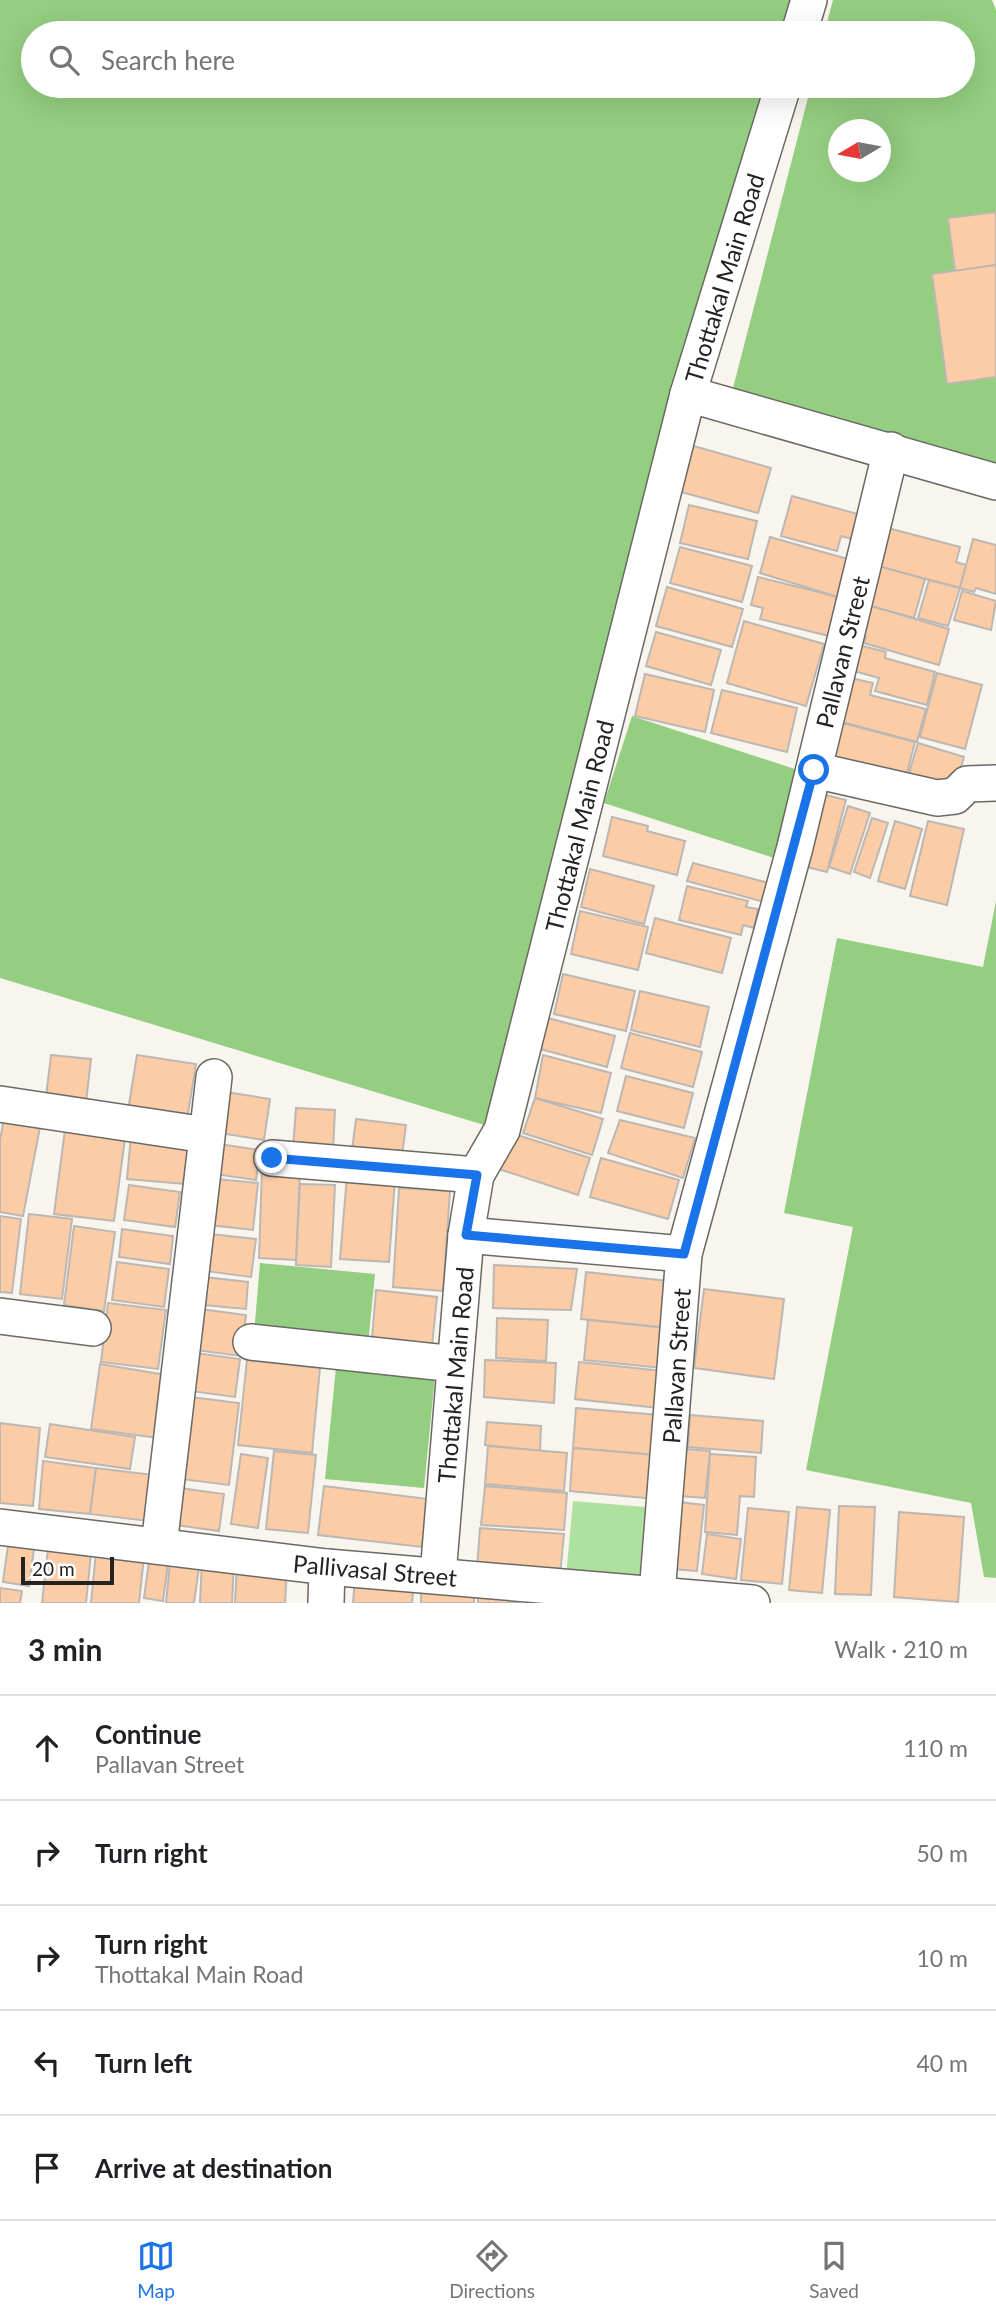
<!DOCTYPE html>
<html lang="en">
<head>
<meta charset="utf-8">
<style>
	:root { --surface:#fff; --page:#f2f2f2; --text:#202124; --muted:#757577; --line:#e0e0e0; --accent:#1a73e8 }
	body { margin:0; font-family:Lato,sans-serif; background:var(--page); color:var(--text) }
	.compass { position:absolute; left:828px; top:119px; width:63px; height:63px; border-radius:50%; background:var(--surface); box-shadow:0 7px 28px #0002; rotate:260deg }
	.scale { position:absolute; left:21px; bottom:18px; width:93px; box-sizing:border-box; padding-left:7px; border:4px solid #242320; border-top:0; font-size:19px; line-height:24px; white-space:nowrap; color:#242320; -webkit-text-stroke:5px #fff; paint-order:stroke }
	.stop { position:absolute; width:21px; height:21px; margin:-16px; border:5px solid #1a73e8; border-radius:50%; background:#fff }
	.stop.end { background:#1a73e8; border-color:#fff; box-shadow:0 2px 7px #0008 }
	.list { margin:0; padding:0; list-style:none }
	h2 { display:flex; justify-content:space-between; align-items:center; height:91px; margin:0; padding:0 28px; font-size:30px }
	h2 small { font-size:23px; font-weight:400; color:var(--muted) }
	.list li { display:grid; grid-template-columns:46px 1fr auto; gap:21px; align-items:center; box-sizing:border-box; height:105px; padding:0 28px; border-top:2px solid var(--line) }
	.list b { display:block; font-size:26px; white-space:nowrap }
	.list p { margin:0; font-size:23px; white-space:nowrap; color:var(--muted) }
	.list em { font-size:23px; font-style:normal; color:var(--muted) }
	.icon { flex:none; width:38px; height:38px; fill:none; stroke:currentColor; stroke-width:2; stroke-linecap:round; stroke-linejoin:round }
	.map { position:relative; flex:none; width:996px; height:1603px; overflow:hidden }
	.search { position:absolute; background:var(--surface); box-shadow:0 7px 28px #0002; left:21px; right:21px; top:21px; height:77px; display:flex; align-items:center; gap:18px; box-sizing:border-box; padding:0 24px; border-radius:38px; color:var(--muted); font-size:26px }
	.sheet { height:616px; background:var(--surface) }
	nav { display:flex; justify-content:space-around; align-items:center; box-sizing:border-box; height:98px; border-top:2px solid var(--line); background:var(--surface); font-size:19px; color:var(--muted) }
	nav a { display:grid; justify-items:center; gap:4px }
	nav .on { color:var(--accent) }
	.map>svg:first-child { display:block }
</style>
</head>
<body>
<div class="map">
<svg width="996" height="1603" viewBox="0 0 996 1603">
	<rect width="100%" height="100%" fill="#f8f5ee"/>
	<path fill="#afe19e" d="M 573,1501 L 645,1507 L 639,1583 L 566,1577 Z"/>
	<g fill="#94ce80" fill-rule="evenodd">
		<path d="M 0,0 L 792,0 L 783,33 L 33,33 L 33,86 L 769,86 L 494,1128 L 0,978 Z"/>
		<path d="M 833,0 L 992,0 L 996,10 L 996,472 L 733,388 L 811,86 L 963,86 L 963,33 L 824,33 ZM 838,130 L 880,130 L 880,172 L 838,172 Z"/>
		<path d="M 632,716 L 801,771 L 774,858 L 604,803 Z"/>
		<path d="M 996,901 L 996,1578 L 984,1577 L 971,1503 L 806,1470 L 853,1227 L 784,1213 L 837,938 L 983,967 Z"/>
		<path d="M 260,1263 L 375,1274 L 368,1344 L 254,1334 Z"/>
		<path d="M 336,1367 L 435,1376 L 424,1488 L 325,1479 Z"/>
	</g>
	<g fill="#fbcca6" stroke="#bdb7b3" stroke-width="2">
		<path d="M 996,212 L 996,265 L 955,271 L 948,218 Z"/>
		<path d="M 996,265 L 996,377 L 947,384 L 932,274 Z"/>
		<path d="M 676,441 L 771,468 L 758,513 L 663,487 Z"/>
		<path d="M 792,496 L 861,515 L 855,540 L 841,536 L 837,551 L 781,536 Z"/>
		<path d="M 689,505 L 757,521 L 748,559 L 680,543 Z"/>
		<path d="M 888,528 L 960,547 L 956,562 L 966,565 L 960,588 L 878,566 Z"/>
		<path d="M 770,537 L 851,560 L 838,597 L 760,573 Z"/>
		<path d="M 973,539 L 996,545 L 996,594 L 976,588 L 974,592 L 960,588 Z"/>
		<path d="M 680,547 L 752,566 L 742,602 L 670,583 Z"/>
		<path d="M 878,566 L 925,579 L 914,618 L 867,605 Z"/>
		<path d="M 758,577 L 838,597 L 829,636 L 760,619 L 763,608 L 751,605 Z"/>
		<path d="M 929,580 L 960,588 L 948,626 L 918,618 Z"/>
		<path d="M 667,587 L 743,609 L 732,647 L 656,626 Z"/>
		<path d="M 962,591 L 996,601 L 991,630 L 954,620 Z"/>
		<path d="M 871,606 L 949,629 L 939,665 L 864,643 L 866,637 L 858,634 Z"/>
		<path d="M 744,621 L 824,644 L 806,706 L 727,683 Z"/>
		<path d="M 656,632 L 721,650 L 711,685 L 646,666 Z"/>
		<path d="M 855,644 L 886,652 L 885,658 L 935,672 L 927,705 L 875,691 L 879,678 L 854,671 Z"/>
		<path d="M 937,673 L 982,685 L 965,749 L 920,737 Z"/>
		<path d="M 645,674 L 714,690 L 705,732 L 635,716 Z"/>
		<path d="M 842,676 L 873,683 L 870,695 L 926,709 L 917,742 L 831,719 Z"/>
		<path d="M 722,690 L 797,708 L 787,752 L 711,733 Z"/>
		<path d="M 831,720 L 915,742 L 905,781 L 821,760 Z"/>
		<path d="M 918,743 L 964,757 L 953,793 L 907,780 Z"/>
		<path d="M 814,792 L 846,800 L 827,872 L 795,864 Z"/>
		<path d="M 848,806 L 870,813 L 850,874 L 829,867 Z"/>
		<path d="M 612,817 L 648,826 L 647,831 L 685,841 L 677,875 L 603,856 Z"/>
		<path d="M 872,818 L 888,823 L 870,878 L 854,872 Z"/>
		<path d="M 895,821 L 922,829 L 905,889 L 878,881 Z"/>
		<path d="M 928,821 L 964,829 L 947,905 L 910,896 Z"/>
		<path d="M 693,863 L 769,883 L 764,902 L 687,881 Z"/>
		<path d="M 590,869 L 654,886 L 644,924 L 581,907 Z"/>
		<path d="M 687,886 L 748,901 L 746,907 L 758,909 L 754,928 L 743,925 L 741,935 L 679,920 Z"/>
		<path d="M 580,911 L 648,927 L 638,970 L 571,954 Z"/>
		<path d="M 655,918 L 731,938 L 722,973 L 646,953 Z"/>
		<path d="M 563,974 L 635,991 L 626,1031 L 554,1014 Z"/>
		<path d="M 640,991 L 709,1007 L 700,1047 L 631,1030 Z"/>
		<path d="M 548,1018 L 615,1036 L 607,1067 L 540,1049 Z"/>
		<path d="M 630,1033 L 702,1052 L 693,1087 L 621,1068 Z"/>
		<path d="M 51,1055 L 91,1059 L 86,1102 L 46,1097 Z"/>
		<path d="M 137,1055 L 196,1064 L 186,1126 L 127,1117 Z"/>
		<path d="M 543,1055 L 611,1073 L 601,1113 L 535,1098 Z"/>
		<path d="M 626,1076 L 693,1093 L 684,1128 L 617,1111 Z"/>
		<path d="M 219,1091 L 270,1099 L 264,1140 L 213,1132 Z"/>
		<path d="M 535,1098 L 603,1119 L 592,1155 L 523,1133 Z"/>
		<path d="M 296,1108 L 335,1110 L 333,1151 L 293,1148 Z"/>
		<path d="M 4,1119 L 40,1127 L 23,1216 L 0,1212 L 0,1139 Z"/>
		<path d="M 356,1119 L 406,1125 L 402,1155 L 352,1150 Z"/>
		<path d="M 620,1120 L 695,1138 L 683,1178 L 608,1153 Z"/>
		<path d="M 66,1122 L 126,1131 L 114,1221 L 54,1214 Z"/>
		<path d="M 511,1133 L 590,1158 L 578,1195 L 499,1169 Z"/>
		<path d="M 131,1135 L 189,1140 L 185,1184 L 127,1179 Z"/>
		<path d="M 212,1143 L 260,1150 L 256,1180 L 208,1173 Z"/>
		<path d="M 601,1158 L 679,1180 L 668,1219 L 590,1197 Z"/>
		<path d="M 262,1170 L 300,1171 L 296,1260 L 259,1258 Z"/>
		<path d="M 347,1176 L 395,1180 L 389,1262 L 340,1259 Z"/>
		<path d="M 206,1178 L 258,1183 L 253,1230 L 201,1224 Z"/>
		<path d="M 300,1184 L 335,1185 L 331,1267 L 296,1265 Z"/>
		<path d="M 129,1185 L 180,1192 L 175,1227 L 124,1220 Z"/>
		<path d="M 399,1188 L 450,1191 L 443,1291 L 393,1287 Z"/>
		<path d="M 29,1214 L 72,1219 L 62,1299 L 20,1294 Z"/>
		<path d="M 0,1216 L 21,1219 L 12,1293 L 0,1292 Z"/>
		<path d="M 74,1226 L 115,1232 L 104,1311 L 64,1305 Z"/>
		<path d="M 122,1229 L 173,1236 L 170,1264 L 119,1257 Z"/>
		<path d="M 201,1233 L 256,1239 L 251,1277 L 197,1270 Z"/>
		<path d="M 117,1262 L 169,1269 L 164,1307 L 112,1300 Z"/>
		<path d="M 494,1265 L 577,1269 L 571,1310 L 493,1308 Z"/>
		<path d="M 586,1272 L 677,1282 L 671,1328 L 581,1319 Z"/>
		<path d="M 195,1276 L 248,1282 L 246,1309 L 192,1304 Z"/>
		<path d="M 704,1289 L 784,1299 L 774,1379 L 694,1368 Z"/>
		<path d="M 376,1290 L 437,1297 L 432,1346 L 372,1339 Z"/>
		<path d="M 108,1303 L 166,1310 L 158,1369 L 101,1362 Z"/>
		<path d="M 193,1308 L 246,1315 L 241,1356 L 187,1349 Z"/>
		<path d="M 497,1318 L 548,1320 L 546,1361 L 496,1358 Z"/>
		<path d="M 588,1320 L 666,1328 L 662,1368 L 584,1360 Z"/>
		<path d="M 188,1352 L 240,1359 L 235,1397 L 183,1390 Z"/>
		<path d="M 247,1360 L 320,1368 L 312,1453 L 238,1445 Z"/>
		<path d="M 485,1360 L 556,1363 L 554,1403 L 484,1397 Z"/>
		<path d="M 579,1362 L 662,1371 L 658,1408 L 575,1399 Z"/>
		<path d="M 100,1364 L 167,1375 L 158,1438 L 91,1429 Z"/>
		<path d="M 183,1396 L 239,1403 L 229,1485 L 173,1478 Z"/>
		<path d="M 576,1408 L 659,1415 L 656,1455 L 573,1448 Z"/>
		<path d="M 690,1415 L 763,1421 L 761,1453 L 688,1447 Z"/>
		<path d="M 487,1422 L 541,1426 L 540,1451 L 485,1445 Z"/>
		<path d="M 0,1423 L 40,1428 L 33,1506 L 0,1503 Z"/>
		<path d="M 50,1424 L 135,1437 L 130,1469 L 45,1457 Z"/>
		<path d="M 488,1446 L 567,1453 L 564,1491 L 485,1484 Z"/>
		<path d="M 573,1448 L 656,1455 L 656,1499 L 570,1491 Z"/>
		<path d="M 685,1449 L 710,1451 L 705,1498 L 680,1496 Z"/>
		<path d="M 274,1451 L 316,1455 L 308,1533 L 266,1529 Z"/>
		<path d="M 241,1454 L 268,1458 L 258,1528 L 231,1524 Z"/>
		<path d="M 710,1454 L 756,1457 L 754,1497 L 740,1496 L 737,1535 L 705,1532 Z"/>
		<path d="M 43,1461 L 96,1468 L 90,1514 L 39,1509 Z"/>
		<path d="M 96,1468 L 154,1475 L 148,1521 L 90,1514 Z"/>
		<path d="M 324,1486 L 428,1499 L 422,1547 L 318,1535 Z"/>
		<path d="M 485,1486 L 567,1493 L 564,1530 L 481,1525 Z"/>
		<path d="M 173,1487 L 224,1494 L 219,1531 L 168,1524 Z"/>
		<path d="M 679,1502 L 704,1505 L 697,1571 L 672,1569 Z"/>
		<path d="M 839,1506 L 875,1507 L 871,1595 L 835,1594 Z"/>
		<path d="M 797,1507 L 830,1510 L 822,1593 L 789,1590 Z"/>
		<path d="M 748,1508 L 789,1512 L 782,1584 L 741,1580 Z"/>
		<path d="M 899,1512 L 964,1517 L 958,1602 L 894,1597 Z"/>
		<path d="M 480,1528 L 564,1534 L 560,1575 L 477,1568 Z"/>
		<path d="M 707,1534 L 741,1539 L 736,1579 L 702,1574 Z"/>
		<path d="M 9,1538 L 35,1542 L 29,1586 L 3,1582 Z"/>
		<path d="M 48,1549 L 91,1553 L 86,1603 L 42,1603 Z"/>
		<path d="M 96,1552 L 144,1557 L 139,1603 L 91,1603 Z"/>
		<path d="M 149,1561 L 168,1564 L 163,1601 L 144,1598 Z"/>
		<path d="M 202,1561 L 234,1564 L 232,1603 L 200,1603 Z"/>
		<path d="M 170,1563 L 199,1567 L 194,1603 L 166,1603 Z"/>
		<path d="M 237,1565 L 287,1568 L 285,1603 L 235,1603 Z"/>
		<path d="M 355,1578 L 414,1583 L 412,1603 L 353,1603 Z"/>
		<path d="M 421,1586 L 474,1587 L 474,1603 L 421,1603 Z"/>
		<path d="M 0,1588 L 22,1591 L 20,1603 L 0,1603 Z"/>
		<path d="M 478,1588 L 518,1589 L 518,1603 L 478,1603 Z"/>
	</g>
	<g fill="none" stroke-linecap="round" stroke-linejoin="round">
		<g stroke="#6b6963" stroke-width="38">
			<g id="minor">
				<path d="M 799,33 L 809,0"/>
				<path d="M 688,394 L 996,482"/>
				<path d="M 814,770 L 937,798 L 955,796 L 967,784 L 996,783"/>
				<path d="M 0,1104 L 206,1135"/>
				<path d="M 272,1158 L 476,1175"/>
				<path d="M 466,1235 L 684,1254"/>
				<path d="M 0,1316 L 93,1328"/>
				<path d="M 251,1342 L 455,1364"/>
				<path d="M 0,1527 L 327,1567 L 752,1603"/>
				<path d="M 159,1546 L 214,1077"/>
				<path d="M 438,1575 L 466,1235 L 476,1175 L 502,1130 L 688,394 L 783,86"/>
				<path d="M 657,1594 L 684,1254 L 795,847 L 891,450"/>
				<path d="M 326,1603 L 327,1567"/>
			</g>
		</g>
		<use href="#minor" stroke="#fff" stroke-width="35"/>
	</g>
	<g fill="none" stroke-linecap="round" stroke-linejoin="round">
		<path stroke="#1a73e8" stroke-width="9" d="M 272,1158 L 477,1175 L 466,1235 L 684,1254 L 814,770"/>
	</g>
	<g text-anchor="middle" dominant-baseline="central" stroke-width="6" stroke-linejoin="round" paint-order="stroke">
		<g font-size="24" fill="#242320" stroke="#fff">
			<text transform="translate(724 278) rotate(-73)">Thottakal Main Road</text>
			<text transform="translate(842 652) rotate(-76)">Pallavan Street</text>
			<text transform="translate(579 826) rotate(-76)">Thottakal Main Road</text>
			<text transform="translate(676 1366) rotate(-86)">Pallavan Street</text>
			<text transform="translate(455 1375) rotate(-85)">Thottakal Main Road</text>
			<text transform="translate(375 1570) rotate(5)">Pallivasal Street</text>
		</g>
	</g>
</svg>
<svg class="compass" viewBox="-18 -18 36 36"><path d="M0-13l5 13h-10z" fill="#e53935"/><path d="M0 13l5-13h-10z" fill="#757577"/></svg>
<div class="scale">20 m</div>
<div class="stop" style="left:814px;top:770px"></div>
<div class="stop end" style="left:272px;top:1158px"></div>
<div class="search"><svg class="icon" aria-label="search" viewBox="0 0 24 24"><circle cx="10" cy="10" r="6"/><path d="M15 15l6 6"/></svg>Search here</div>
</div>
<section class="sheet">
<h2>3 min<small>Walk · 210 m</small></h2>
<ul class="list">
<li><svg class="icon" aria-label="ahead" viewBox="0 0 24 24"><path d="M12 20V5M6 11l6-6 6 6"/></svg><div><b>Continue</b><p>Pallavan Street</p></div><em>110 m</em></li>
<li><svg class="icon" aria-label="right" viewBox="0 0 24 24"><path d="M7 20v-9h11M14 6l5 5-5 5"/></svg><div><b>Turn right</b></div><em>50 m</em></li>
<li><svg class="icon" aria-label="right" viewBox="0 0 24 24"><path d="M7 20v-9h11M14 6l5 5-5 5"/></svg><div><b>Turn right</b><p>Thottakal Main Road</p></div><em>10 m</em></li>
<li><svg class="icon" aria-label="left" viewBox="0 0 24 24"><path d="M17 20v-9H6M10 6l-5 5 5 5"/></svg><div><b>Turn left</b></div><em>40 m</em></li>
<li><svg class="icon" aria-label="arrive" viewBox="0 0 24 24"><path d="M6 21V4h12l-3 4 3 4H6"/></svg><div><b>Arrive at destination</b></div></li>
</ul>
</section>
<nav>
<a class="on"><svg class="icon" aria-label="map" viewBox="0 0 24 24"><path d="M3 6l6-2 6 2 6-2v14l-6 2-6-2-6 2zM9 4v14M15 6v14"/></svg>Map</a>
<a><svg class="icon" aria-label="directions" viewBox="0 0 24 24"><path d="M12 3l9 9-9 9-9-9zM9 14v-3h6M13 9l2 2-2 2"/></svg>Directions</a>
<a><svg class="icon" aria-label="saved" viewBox="0 0 24 24"><path d="M7 4h10v16l-5-4-5 4z"/></svg>Saved</a>
</nav>
</body>
</html>
